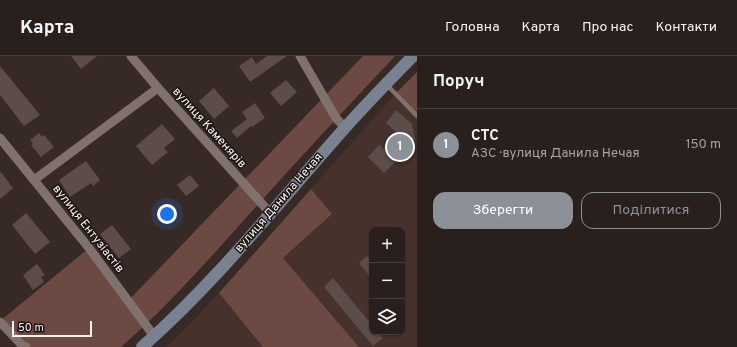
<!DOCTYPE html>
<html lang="uk">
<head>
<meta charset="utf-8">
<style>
	:root { --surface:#291f1c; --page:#352c29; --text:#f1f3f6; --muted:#a5a2a3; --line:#453d3b; --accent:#8c9099 }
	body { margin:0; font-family:Overpass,sans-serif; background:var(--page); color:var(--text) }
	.controls { position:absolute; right:12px; bottom:12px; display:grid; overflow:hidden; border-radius:8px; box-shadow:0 1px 3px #0004 }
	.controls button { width:36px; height:36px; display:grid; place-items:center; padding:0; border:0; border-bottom:1px solid var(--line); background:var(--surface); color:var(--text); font:20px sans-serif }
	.scale { position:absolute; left:12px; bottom:10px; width:80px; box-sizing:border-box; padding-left:4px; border:2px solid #fcf3f1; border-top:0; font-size:11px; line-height:14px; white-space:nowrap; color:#fcf3f1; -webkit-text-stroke:3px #1a1412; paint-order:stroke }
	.you { position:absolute; left:167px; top:158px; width:14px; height:14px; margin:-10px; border:3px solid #fff; border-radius:50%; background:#1a73e8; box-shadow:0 0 0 6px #1a73e833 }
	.badge { display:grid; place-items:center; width:26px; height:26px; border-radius:50%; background:var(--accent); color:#fff; font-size:13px; font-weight:700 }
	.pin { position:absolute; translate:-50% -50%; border:2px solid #fff; box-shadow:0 1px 4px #0006 }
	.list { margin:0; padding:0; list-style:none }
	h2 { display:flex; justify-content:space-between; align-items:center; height:52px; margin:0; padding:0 16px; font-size:17px }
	h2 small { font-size:13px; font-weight:400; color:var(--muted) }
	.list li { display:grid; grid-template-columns:26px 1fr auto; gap:12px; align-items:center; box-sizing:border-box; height:72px; padding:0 16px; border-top:1px solid var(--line) }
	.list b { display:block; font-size:15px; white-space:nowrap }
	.list p { margin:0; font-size:13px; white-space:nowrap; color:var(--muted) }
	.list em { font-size:13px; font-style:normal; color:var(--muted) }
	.actions { display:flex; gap:8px; padding:12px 16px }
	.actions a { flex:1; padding:9px 0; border:1px solid var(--accent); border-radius:12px; text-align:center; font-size:14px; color:var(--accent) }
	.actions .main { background:var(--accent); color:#fff }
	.icon { flex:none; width:22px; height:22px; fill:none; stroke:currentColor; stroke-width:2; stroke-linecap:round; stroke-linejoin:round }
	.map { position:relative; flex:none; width:417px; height:291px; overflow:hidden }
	header { display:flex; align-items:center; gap:24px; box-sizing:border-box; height:56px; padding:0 20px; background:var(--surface); border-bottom:1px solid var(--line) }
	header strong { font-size:19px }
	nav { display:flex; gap:22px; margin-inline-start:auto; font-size:14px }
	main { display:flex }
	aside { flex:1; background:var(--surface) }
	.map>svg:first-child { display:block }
</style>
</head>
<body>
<header>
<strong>Карта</strong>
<nav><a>Головна</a><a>Карта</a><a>Про нас</a><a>Контакти</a></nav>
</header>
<main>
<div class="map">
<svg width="417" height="291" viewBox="0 0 417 291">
	<rect width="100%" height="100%" fill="#372926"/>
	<g fill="#46312d" fill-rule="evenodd">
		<path d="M 395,38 L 417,60 L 417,291 L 359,291 L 283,202 L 332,158 L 311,133 ZM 372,174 L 402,174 L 402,276 L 372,276 Z"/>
		<path d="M 219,237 L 263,291 L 166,291 L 187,271 Z"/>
	</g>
	<g fill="#6c4a43">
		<path d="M 363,0 L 395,0 C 347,51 300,102 253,154 C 211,201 169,249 121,291 L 26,291 L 0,265 L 89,192 L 128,245 Z"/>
		<path d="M 417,16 L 417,60 L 395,38 Z"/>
		<path d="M 311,133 L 332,158 L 283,202 L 359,291 L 263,291 L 219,237 Z"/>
	</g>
	<g fill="#5c4d49">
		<path d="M 71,0 L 97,0 L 81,13 Z"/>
		<path d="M 267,0 L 287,0 L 250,26 L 239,10 L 252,1 L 256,8 Z"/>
		<path d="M 0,10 L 40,59 L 24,70 L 0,39 Z"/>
		<path d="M 286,24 L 297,36 L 281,50 L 270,37 Z"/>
		<path d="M 214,32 L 229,50 L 214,63 L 199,45 Z"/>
		<path d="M 255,47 L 265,62 L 252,71 L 251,70 L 237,82 L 231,75 L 247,63 L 242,56 Z"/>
		<path d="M 396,54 L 412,68 L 415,83 L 410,88 L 386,67 Z"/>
		<path d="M 162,68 L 175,83 L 164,92 L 168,96 L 152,109 L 136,90 Z"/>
		<path d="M 39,77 L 42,81 L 44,79 L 54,91 L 41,101 L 31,89 L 33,88 L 30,84 Z"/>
		<path d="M 379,89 L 383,93 L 385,91 L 398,103 L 384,117 L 368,101 Z"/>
		<path d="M 86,105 L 100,124 L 93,130 L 91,127 L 70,141 L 59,124 Z"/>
		<path d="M 0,115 L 13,132 L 0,143 Z"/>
		<path d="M 190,119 L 199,130 L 186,140 L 177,129 Z"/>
		<path d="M 26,157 L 50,186 L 35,198 L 12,169 Z"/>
		<path d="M 112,169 L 131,193 L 119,202 L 100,178 Z"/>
		<path d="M 367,200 L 372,207 L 372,223 L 359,207 Z"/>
		<path d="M 37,208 L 45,219 L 41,221 L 44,226 L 33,234 L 23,219 Z"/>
		<path d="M 333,222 L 372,269 L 372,276 L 378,276 L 383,282 L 373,290 L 324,231 Z"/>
	</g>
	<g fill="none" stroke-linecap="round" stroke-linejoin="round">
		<path stroke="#81716d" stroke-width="4.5" d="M 387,29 L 417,60"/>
		<g stroke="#81716d" stroke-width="9">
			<path d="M 131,0 L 158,32 L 271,158"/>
			<path d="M 300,0 L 336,62 L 345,72"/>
			<path d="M 0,82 L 89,192 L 154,280"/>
			<path d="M 34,124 L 158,32"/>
			<path d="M 0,266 L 22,289 L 26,291"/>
		</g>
		<path stroke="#7a8291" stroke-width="12" d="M 142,291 C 217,225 278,147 344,73 C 366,48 390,24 413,0"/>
	</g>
	<g text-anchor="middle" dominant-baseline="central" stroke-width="3" stroke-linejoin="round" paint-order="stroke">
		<g font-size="12" fill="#fcf3f1" stroke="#1a1412">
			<text transform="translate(209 72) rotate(48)">вулиця Каменярів</text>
			<text transform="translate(279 147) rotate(-49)">вулиця Данила Нечая</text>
			<text transform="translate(88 173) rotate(52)">вулиця Ентузіастів</text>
		</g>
	</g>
</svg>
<div class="controls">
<button>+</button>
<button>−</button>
<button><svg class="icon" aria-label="layers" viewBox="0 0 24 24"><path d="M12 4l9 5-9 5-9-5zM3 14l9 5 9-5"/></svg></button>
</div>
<div class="scale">50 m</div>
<div class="you"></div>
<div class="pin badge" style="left:400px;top:91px">1</div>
</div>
<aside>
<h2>Поруч<small></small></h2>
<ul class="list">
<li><span class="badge">1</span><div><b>СТС</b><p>АЗС · вулиця Данила Нечая</p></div><em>150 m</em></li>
</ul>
<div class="actions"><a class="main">Зберегти</a><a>Поділитися</a></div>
</aside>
</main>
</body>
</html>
